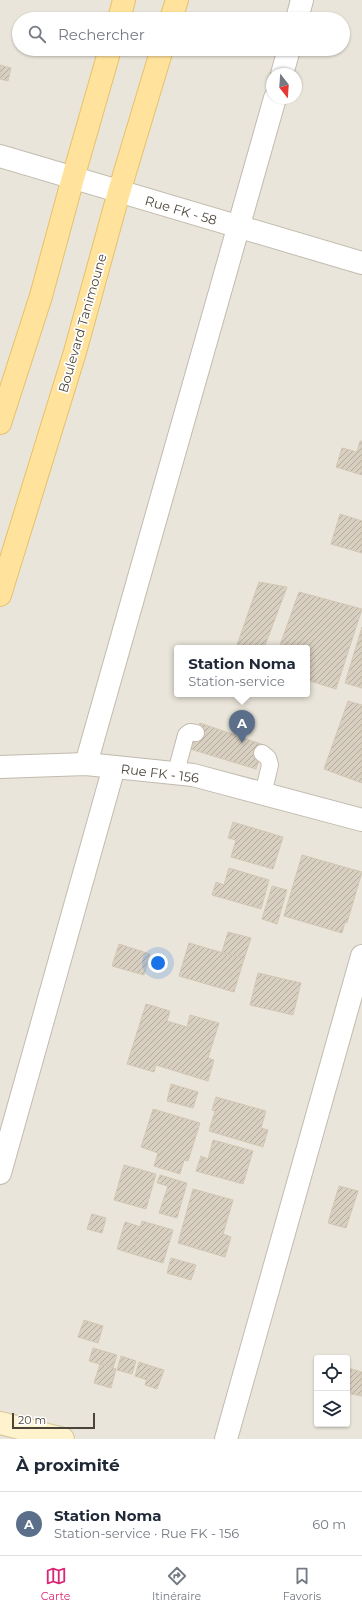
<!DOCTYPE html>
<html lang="fr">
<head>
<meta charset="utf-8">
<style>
	:root { --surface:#fff; --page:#f6f6f7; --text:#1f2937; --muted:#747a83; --line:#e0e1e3; --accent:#db2777 }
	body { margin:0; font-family:Montserrat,sans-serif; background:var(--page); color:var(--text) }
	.controls { position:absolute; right:12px; bottom:12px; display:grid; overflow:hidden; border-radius:4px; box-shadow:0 1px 3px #0004 }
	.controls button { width:36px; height:36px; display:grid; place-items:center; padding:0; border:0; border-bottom:1px solid var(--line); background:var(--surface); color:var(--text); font:20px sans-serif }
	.compass { position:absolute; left:266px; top:68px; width:36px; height:36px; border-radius:50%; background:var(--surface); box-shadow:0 1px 3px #0004; rotate:163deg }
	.scale { position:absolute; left:12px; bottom:10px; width:83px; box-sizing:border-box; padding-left:4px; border:2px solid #4b4439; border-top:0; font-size:11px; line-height:14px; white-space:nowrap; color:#4b4439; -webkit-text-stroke:3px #fff; paint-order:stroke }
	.you { position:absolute; left:158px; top:963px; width:14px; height:14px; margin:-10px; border:3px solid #fff; border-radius:50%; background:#1a73e8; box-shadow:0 0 0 6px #1a73e833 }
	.badge { display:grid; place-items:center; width:26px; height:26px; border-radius:50%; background:var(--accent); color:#fff; font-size:13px; font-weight:700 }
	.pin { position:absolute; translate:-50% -33px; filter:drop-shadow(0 1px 2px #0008) }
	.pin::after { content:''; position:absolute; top:21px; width:14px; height:12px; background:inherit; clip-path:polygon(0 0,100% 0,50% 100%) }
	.popup { position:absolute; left:174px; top:645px; width:136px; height:52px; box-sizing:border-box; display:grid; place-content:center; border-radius:4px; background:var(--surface); filter:drop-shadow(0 1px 3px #0005); font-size:13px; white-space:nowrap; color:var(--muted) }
	.popup b { font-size:15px; color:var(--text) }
	.popup::after { content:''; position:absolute; left:50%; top:100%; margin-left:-8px; border:8px solid transparent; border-top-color:var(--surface) }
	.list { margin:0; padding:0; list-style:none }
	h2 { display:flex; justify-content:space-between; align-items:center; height:52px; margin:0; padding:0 16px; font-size:17px }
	h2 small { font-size:13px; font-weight:400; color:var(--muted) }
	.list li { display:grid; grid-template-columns:26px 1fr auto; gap:12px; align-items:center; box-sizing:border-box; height:64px; padding:0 16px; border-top:1px solid var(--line) }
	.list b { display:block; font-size:15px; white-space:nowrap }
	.list p { margin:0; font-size:13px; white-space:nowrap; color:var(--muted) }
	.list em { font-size:13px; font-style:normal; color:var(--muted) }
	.icon { flex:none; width:22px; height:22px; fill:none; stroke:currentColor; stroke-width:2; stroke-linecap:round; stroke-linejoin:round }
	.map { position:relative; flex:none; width:362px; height:1439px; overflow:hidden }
	.search { position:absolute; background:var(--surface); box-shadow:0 1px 3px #0004; left:12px; right:12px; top:12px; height:44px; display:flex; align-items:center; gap:10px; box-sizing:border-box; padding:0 14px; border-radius:22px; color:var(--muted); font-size:15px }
	.sheet { height:116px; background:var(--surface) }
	nav { display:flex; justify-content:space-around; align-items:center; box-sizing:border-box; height:56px; border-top:1px solid var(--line); background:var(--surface); font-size:11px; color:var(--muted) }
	nav a { display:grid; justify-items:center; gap:2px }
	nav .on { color:var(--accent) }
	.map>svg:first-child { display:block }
</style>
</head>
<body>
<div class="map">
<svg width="362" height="1439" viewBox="0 0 362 1439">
	<defs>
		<pattern id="building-hatch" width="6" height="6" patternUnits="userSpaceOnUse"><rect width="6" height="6" fill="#d8cfc1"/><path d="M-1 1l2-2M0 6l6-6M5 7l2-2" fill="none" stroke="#b1aa9e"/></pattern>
	</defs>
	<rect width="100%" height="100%" fill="#f6f3ec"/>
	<path fill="#eae5da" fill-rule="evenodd" d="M 0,0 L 362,0 L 362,1439 L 0,1439 ZM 19,19 L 343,19 L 343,49 L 19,49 ZM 272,74 L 296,74 L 296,98 L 272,98 ZM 177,648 L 307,648 L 307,694 L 177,694 ZM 317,1358 L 347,1358 L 347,1424 L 317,1424 Z"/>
	<g fill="url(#building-hatch)" stroke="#d3c7b4">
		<path d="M 0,65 L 11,68 L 8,81 L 0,79 Z"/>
		<path d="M 360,441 L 362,441 L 362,475 L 336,467 L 342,448 L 357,452 Z"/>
		<path d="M 340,514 L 362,521 L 362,553 L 331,544 Z"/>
		<path d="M 259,582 L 287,587 L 264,648 L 236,648 Z"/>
		<path d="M 299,592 L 362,609 L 336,689 L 307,680 L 307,648 L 279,648 Z"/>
		<path d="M 362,627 L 362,688 L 345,683 Z"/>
		<path d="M 348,701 L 362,705 L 362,783 L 324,769 Z"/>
		<path d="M 200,723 L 264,745 L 256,769 L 190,749 Z"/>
		<path d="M 233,822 L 283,837 L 273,869 L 231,857 L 236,840 L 228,838 Z"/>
		<path d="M 302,855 L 362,872 L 347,923 L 345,922 L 342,933 L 284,916 Z"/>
		<path d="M 229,868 L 269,880 L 261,909 L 212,895 L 216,882 L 224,885 Z"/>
		<path d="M 272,886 L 287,890 L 277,924 L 262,919 Z"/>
		<path d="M 228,932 L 251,938 L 244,959 L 222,952 Z"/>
		<path d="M 189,943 L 244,959 L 234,992 L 179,976 Z"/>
		<path d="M 119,944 L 150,954 L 144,975 L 112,966 Z"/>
		<path d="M 258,973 L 301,983 L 293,1015 L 250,1005 Z"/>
		<path d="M 146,1004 L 170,1011 L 167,1021 L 187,1027 L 190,1015 L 219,1023 L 208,1058 L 214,1060 L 208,1081 L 156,1065 L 154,1072 L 127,1064 Z"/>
		<path d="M 171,1084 L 198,1092 L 193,1108 L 167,1101 Z"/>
		<path d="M 216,1097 L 266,1111 L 261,1128 L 268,1130 L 263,1147 L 209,1131 L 215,1111 L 212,1110 Z"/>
		<path d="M 153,1109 L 200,1123 L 188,1161 L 184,1160 L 180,1174 L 154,1166 L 158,1153 L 141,1147 Z"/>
		<path d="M 213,1140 L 253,1151 L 243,1184 L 196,1171 L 201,1156 L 208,1159 Z"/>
		<path d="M 124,1165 L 156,1174 L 146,1209 L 114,1200 Z"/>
		<path d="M 160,1175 L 187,1183 L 177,1218 L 159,1213 L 168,1186 L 157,1183 Z"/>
		<path d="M 339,1186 L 358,1191 L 346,1228 L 328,1223 Z"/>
		<path d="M 193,1189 L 233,1200 L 223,1234 L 231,1237 L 225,1257 L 178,1243 Z"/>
		<path d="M 92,1214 L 106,1218 L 102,1233 L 87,1229 Z"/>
		<path d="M 142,1221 L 173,1230 L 163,1263 L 133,1254 Z"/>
		<path d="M 125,1222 L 141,1227 L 133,1254 L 117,1249 Z"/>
		<path d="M 171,1258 L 196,1265 L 191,1280 L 167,1273 Z"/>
		<path d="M 84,1320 L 103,1326 L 98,1343 L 78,1337 Z"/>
		<path d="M 93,1348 L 117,1355 L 113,1368 L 89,1361 Z"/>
		<path d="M 121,1356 L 136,1361 L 132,1374 L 117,1370 Z"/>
		<path d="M 139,1362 L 151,1366 L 147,1380 L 135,1376 Z"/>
		<path d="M 100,1364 L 116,1369 L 111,1388 L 94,1383 Z"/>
		<path d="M 151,1366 L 164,1370 L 157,1389 L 145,1385 Z"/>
		<path d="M 348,1368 L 362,1372 L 362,1396 L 347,1393 Z"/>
	</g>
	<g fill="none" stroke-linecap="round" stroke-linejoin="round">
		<g stroke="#c2bbae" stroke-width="18">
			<g id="lane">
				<path d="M 262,753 L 268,758 L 270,765 L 263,794"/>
				<path d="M 176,772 L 186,735 L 190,732 L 196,733"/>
			</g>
		</g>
		<g stroke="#c2bbae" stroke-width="24">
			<g id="street">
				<path d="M 297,19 L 302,0"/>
				<path d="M 282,74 L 289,49"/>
				<path d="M 0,156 L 362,263"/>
				<path d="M 86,764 L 275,98"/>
				<path d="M 0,767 L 86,764 L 193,775 L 362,820"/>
				<path d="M 0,1173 L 114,767"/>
				<path d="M 226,1439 L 362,956"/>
			</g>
		</g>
		<g stroke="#d6c79b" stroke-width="24">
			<path id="secondary" d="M 0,1423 L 63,1439"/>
		</g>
		<g stroke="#e6c16a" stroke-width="24">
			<g id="primary">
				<path d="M 119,19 L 124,0"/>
				<path d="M 171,19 L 177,0"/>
				<path d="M 0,423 L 41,296 L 73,178 L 110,49"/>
				<path d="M 0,595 L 75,352 L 119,192 L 162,49"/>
			</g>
		</g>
		<use href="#lane" stroke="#fff" stroke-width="16"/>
		<use href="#street" stroke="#fff" stroke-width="22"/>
		<use href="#secondary" stroke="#fff3cd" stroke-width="22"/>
		<use href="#primary" stroke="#ffe39c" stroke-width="22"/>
	</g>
	<g text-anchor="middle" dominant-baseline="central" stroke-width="3.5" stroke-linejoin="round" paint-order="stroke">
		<g font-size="13" fill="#4b4439" stroke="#fff">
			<text transform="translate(181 210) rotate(16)">Rue FK - 58</text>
			<text transform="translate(82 323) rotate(-74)">Boulevard Tanimoune</text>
			<text transform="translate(160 773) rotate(7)">Rue FK - 156</text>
		</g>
	</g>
</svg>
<div class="controls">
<button><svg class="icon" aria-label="locate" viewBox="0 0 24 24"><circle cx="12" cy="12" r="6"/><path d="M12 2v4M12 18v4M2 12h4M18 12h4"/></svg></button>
<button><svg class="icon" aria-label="layers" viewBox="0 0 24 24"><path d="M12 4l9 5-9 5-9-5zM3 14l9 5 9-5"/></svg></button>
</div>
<svg class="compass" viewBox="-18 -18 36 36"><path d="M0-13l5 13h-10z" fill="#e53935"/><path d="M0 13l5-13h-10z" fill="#747a83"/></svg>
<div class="scale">20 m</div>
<div class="you"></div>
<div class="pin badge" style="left:242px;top:743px;background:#5c6f8a">A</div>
<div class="popup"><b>Station Noma</b>Station-service</div>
<div class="search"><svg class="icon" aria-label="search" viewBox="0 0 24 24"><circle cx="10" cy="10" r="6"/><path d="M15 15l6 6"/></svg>Rechercher</div>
</div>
<section class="sheet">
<h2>À proximité<small></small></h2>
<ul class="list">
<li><span class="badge" style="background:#5c6f8a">A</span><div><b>Station Noma</b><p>Station-service · Rue FK - 156</p></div><em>60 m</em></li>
</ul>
</section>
<nav>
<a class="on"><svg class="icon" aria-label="map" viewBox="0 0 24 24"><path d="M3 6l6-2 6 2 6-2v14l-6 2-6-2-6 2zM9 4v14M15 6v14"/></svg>Carte</a>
<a><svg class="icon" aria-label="directions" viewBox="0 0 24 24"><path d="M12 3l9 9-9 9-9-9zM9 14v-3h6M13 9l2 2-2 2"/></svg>Itinéraire</a>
<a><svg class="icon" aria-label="saved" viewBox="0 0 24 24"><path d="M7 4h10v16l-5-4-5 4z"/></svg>Favoris</a>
</nav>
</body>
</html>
